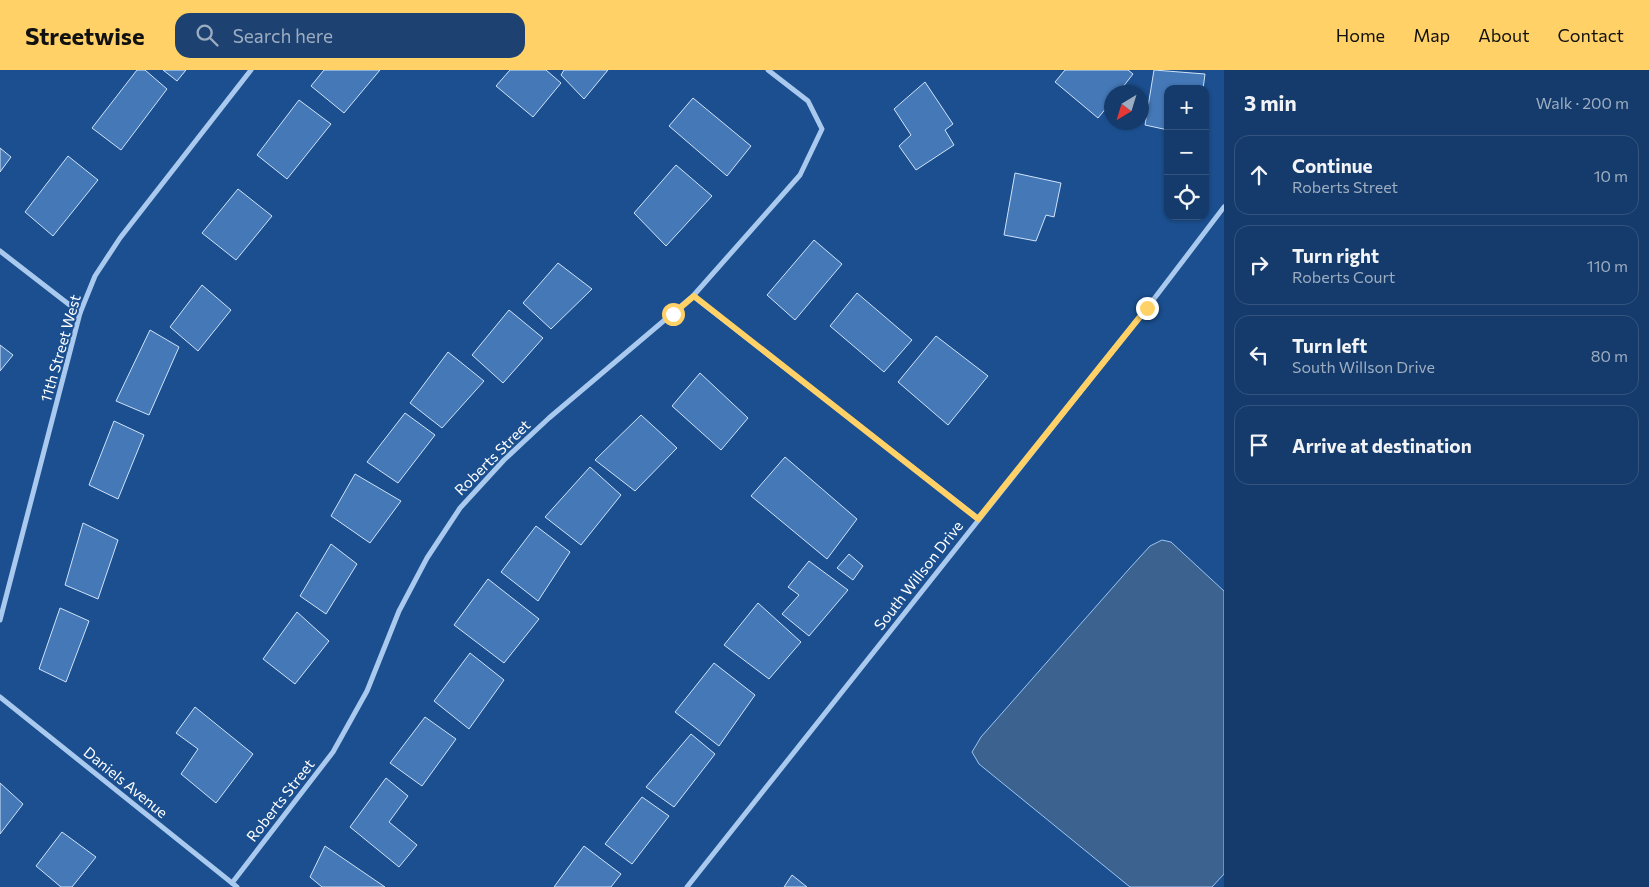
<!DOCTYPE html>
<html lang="en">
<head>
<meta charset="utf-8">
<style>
	:root { --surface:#143b6b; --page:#1d4271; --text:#f1f3f6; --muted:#9dadc1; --line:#33557e; --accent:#ffd166 }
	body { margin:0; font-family:Commissioner,sans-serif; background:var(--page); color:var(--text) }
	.controls { position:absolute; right:15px; top:15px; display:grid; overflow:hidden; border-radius:10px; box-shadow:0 1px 4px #0004 }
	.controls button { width:45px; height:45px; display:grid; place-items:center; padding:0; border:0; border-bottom:1px solid var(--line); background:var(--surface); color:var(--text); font:25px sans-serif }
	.compass { position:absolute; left:1104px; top:15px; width:45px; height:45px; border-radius:50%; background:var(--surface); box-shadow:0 1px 4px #0004; rotate:218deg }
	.stop { position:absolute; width:15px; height:15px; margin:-11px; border:4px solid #ffd166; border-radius:50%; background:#fff }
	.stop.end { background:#ffd166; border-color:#fff; box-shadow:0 1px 5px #0008 }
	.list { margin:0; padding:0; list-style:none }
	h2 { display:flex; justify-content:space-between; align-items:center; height:65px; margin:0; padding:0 20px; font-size:21px }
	h2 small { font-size:16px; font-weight:400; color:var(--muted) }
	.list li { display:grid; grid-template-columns:32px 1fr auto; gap:15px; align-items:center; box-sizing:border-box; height:80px; margin:0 10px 10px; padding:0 10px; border:1px solid var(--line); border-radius:15px }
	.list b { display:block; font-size:19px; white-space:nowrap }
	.list p { margin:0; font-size:16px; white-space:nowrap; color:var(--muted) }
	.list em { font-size:16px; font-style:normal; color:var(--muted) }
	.icon { flex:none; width:28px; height:28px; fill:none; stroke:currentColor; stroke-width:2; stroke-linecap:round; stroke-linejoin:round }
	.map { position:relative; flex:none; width:1224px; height:817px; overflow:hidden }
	header { display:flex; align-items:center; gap:30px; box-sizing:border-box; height:70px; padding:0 25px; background:var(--accent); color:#111 }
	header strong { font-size:24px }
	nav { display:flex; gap:28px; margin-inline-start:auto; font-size:18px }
	.search { width:350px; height:45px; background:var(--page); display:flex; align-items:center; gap:12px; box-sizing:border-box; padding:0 18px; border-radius:15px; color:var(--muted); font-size:19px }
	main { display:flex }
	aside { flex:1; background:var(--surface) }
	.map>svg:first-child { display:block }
</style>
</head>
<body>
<header>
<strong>Streetwise</strong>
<div class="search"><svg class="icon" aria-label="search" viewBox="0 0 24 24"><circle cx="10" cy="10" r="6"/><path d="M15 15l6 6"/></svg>Search here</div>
<nav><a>Home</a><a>Map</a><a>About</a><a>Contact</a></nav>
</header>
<main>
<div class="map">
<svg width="1224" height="817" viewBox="0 0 1224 817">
	<rect width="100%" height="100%" fill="#1b4f8f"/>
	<path fill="#3c6290" stroke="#9cc4f0" d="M 1162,470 L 1171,472 L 1224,521 L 1224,804 L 1212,817 L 1130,817 L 979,694 L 972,682 L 981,667 L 1129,499 L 1150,476 Z"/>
	<g fill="#4478b7" stroke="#cfe3fa">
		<path d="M 137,0 L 145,0 L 167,19 L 121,80 L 92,58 Z"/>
		<path d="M 163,0 L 186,0 L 177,11 Z"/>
		<path d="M 324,0 L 380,0 L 344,43 L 311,16 Z"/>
		<path d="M 510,0 L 546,0 L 561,13 L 533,47 L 496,16 Z"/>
		<path d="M 564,0 L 608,0 L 584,29 L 561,5 Z"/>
		<path d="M 1065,0 L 1128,0 L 1133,4 L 1119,22 L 1112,22 L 1112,31 L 1098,48 L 1055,12 Z"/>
		<path d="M 1154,0 L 1205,4 L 1203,19 L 1168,19 L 1168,60 L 1145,55 Z"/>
		<path d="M 925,12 L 953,54 L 945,60 L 954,75 L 916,100 L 899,76 L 911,65 L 894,39 Z"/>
		<path d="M 693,28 L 751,76 L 727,106 L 669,56 Z"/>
		<path d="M 299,30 L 331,54 L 287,109 L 257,85 Z"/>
		<path d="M 0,78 L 11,87 L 0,102 Z"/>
		<path d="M 68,86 L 98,110 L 53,166 L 25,142 Z"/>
		<path d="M 676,95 L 712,126 L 666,176 L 634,143 Z"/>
		<path d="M 1015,103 L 1061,113 L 1054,147 L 1046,145 L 1036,171 L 1004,165 Z"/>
		<path d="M 238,119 L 272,146 L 236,190 L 202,163 Z"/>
		<path d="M 814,170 L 842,194 L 795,250 L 767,225 Z"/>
		<path d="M 558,193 L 592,219 L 551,259 L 523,233 Z"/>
		<path d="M 202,215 L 231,240 L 198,281 L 170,257 Z"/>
		<path d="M 857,223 L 912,270 L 884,302 L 830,256 Z"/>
		<path d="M 509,240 L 543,268 L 503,313 L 472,285 Z"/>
		<path d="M 150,260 L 179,277 L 149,345 L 116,331 Z"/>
		<path d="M 936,266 L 988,306 L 948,355 L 898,312 Z"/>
		<path d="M 0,275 L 13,285 L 0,301 Z"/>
		<path d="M 448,282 L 484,311 L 442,358 L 410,333 Z"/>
		<path d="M 700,303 L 748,348 L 721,380 L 672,336 Z"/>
		<path d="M 405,343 L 435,365 L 398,413 L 367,392 Z"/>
		<path d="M 641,345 L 677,378 L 635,421 L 595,390 Z"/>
		<path d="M 114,351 L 144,365 L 118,429 L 89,415 Z"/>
		<path d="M 785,387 L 857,449 L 827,489 L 751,426 Z"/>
		<path d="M 590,397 L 621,425 L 581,475 L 545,447 Z"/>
		<path d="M 355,404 L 401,431 L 370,473 L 331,446 Z"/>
		<path d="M 83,453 L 118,470 L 98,529 L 65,515 Z"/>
		<path d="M 536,456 L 570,482 L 538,531 L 501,502 Z"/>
		<path d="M 331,474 L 357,494 L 326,544 L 300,526 Z"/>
		<path d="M 849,484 L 863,496 L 853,510 L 837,498 Z"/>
		<path d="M 809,491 L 848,520 L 809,566 L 782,544 L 799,525 L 788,517 Z"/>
		<path d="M 488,509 L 539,549 L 504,593 L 454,555 Z"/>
		<path d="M 758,533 L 801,572 L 769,609 L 724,575 Z"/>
		<path d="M 60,538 L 89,551 L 66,612 L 39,599 Z"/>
		<path d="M 297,542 L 329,571 L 295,614 L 263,589 Z"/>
		<path d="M 470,583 L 504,610 L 469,659 L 434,631 Z"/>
		<path d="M 714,593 L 755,625 L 719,676 L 675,642 Z"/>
		<path d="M 195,637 L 253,684 L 216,733 L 181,704 L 198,679 L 176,663 Z"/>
		<path d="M 425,647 L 456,669 L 422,716 L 390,693 Z"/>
		<path d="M 691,664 L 715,684 L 674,737 L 646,717 Z"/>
		<path d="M 386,708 L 408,726 L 389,752 L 417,775 L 399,797 L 350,757 Z"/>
		<path d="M 0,713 L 23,734 L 0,764 Z"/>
		<path d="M 642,727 L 669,746 L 632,794 L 605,774 Z"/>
		<path d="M 62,762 L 96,787 L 72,817 L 61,817 L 36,796 Z"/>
		<path d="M 325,776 L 385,817 L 322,817 L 310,807 Z"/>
		<path d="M 584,776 L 621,804 L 611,817 L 554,817 Z"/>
		<path d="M 792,805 L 807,817 L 784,817 Z"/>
	</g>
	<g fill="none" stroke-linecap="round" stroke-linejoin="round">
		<g stroke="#a9c9ee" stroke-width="5">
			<path d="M 0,181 L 80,243"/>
			<path d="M 693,226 L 979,449"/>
			<path d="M 0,550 L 80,243 L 95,206 L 120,168 L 251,0"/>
			<path d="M 0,627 L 237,817"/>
			<path d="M 232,813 L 333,682 L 367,621 L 399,541 L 427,488 L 460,438 L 504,390 L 549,348 L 693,226 L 800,105 L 822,59 L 808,31 L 768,0"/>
			<path d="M 687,817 L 1147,238 L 1224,137"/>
		</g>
	</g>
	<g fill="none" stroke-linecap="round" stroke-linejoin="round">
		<path stroke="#ffd166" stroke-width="6" d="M 673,244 L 694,226 L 978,449 L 1147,238"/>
	</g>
	<g text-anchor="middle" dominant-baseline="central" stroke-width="4" stroke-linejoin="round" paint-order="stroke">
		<g font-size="15" fill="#fff" stroke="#1b4f8f">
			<text transform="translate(60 278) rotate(-74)">11th Street West</text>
			<text transform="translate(492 387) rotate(-45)">Roberts Street</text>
			<text transform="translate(918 505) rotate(-52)">South Willson Drive</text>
			<text transform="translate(126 712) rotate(39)">Daniels Avenue</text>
			<text transform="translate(280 730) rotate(-52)">Roberts Street</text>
		</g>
	</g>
</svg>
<div class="controls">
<button>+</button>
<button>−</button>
<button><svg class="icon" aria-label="locate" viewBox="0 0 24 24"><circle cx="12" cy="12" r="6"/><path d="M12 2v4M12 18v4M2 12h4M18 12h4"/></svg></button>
</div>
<svg class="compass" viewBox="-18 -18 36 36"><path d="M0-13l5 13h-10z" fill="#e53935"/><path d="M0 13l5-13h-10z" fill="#9dadc1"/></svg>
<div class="stop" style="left:673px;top:244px"></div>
<div class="stop end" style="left:1147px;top:238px"></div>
</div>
<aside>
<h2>3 min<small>Walk · 200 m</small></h2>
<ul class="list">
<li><svg class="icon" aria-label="ahead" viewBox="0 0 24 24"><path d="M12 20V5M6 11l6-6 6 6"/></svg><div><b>Continue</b><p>Roberts Street</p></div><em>10 m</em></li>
<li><svg class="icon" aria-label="right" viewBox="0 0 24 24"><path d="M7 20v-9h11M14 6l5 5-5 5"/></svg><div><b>Turn right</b><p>Roberts Court</p></div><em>110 m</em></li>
<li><svg class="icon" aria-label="left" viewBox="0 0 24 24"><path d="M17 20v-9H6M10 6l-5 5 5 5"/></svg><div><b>Turn left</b><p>South Willson Drive</p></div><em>80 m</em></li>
<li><svg class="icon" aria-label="arrive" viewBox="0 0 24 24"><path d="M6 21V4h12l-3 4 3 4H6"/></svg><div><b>Arrive at destination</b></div></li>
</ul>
</aside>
</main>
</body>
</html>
